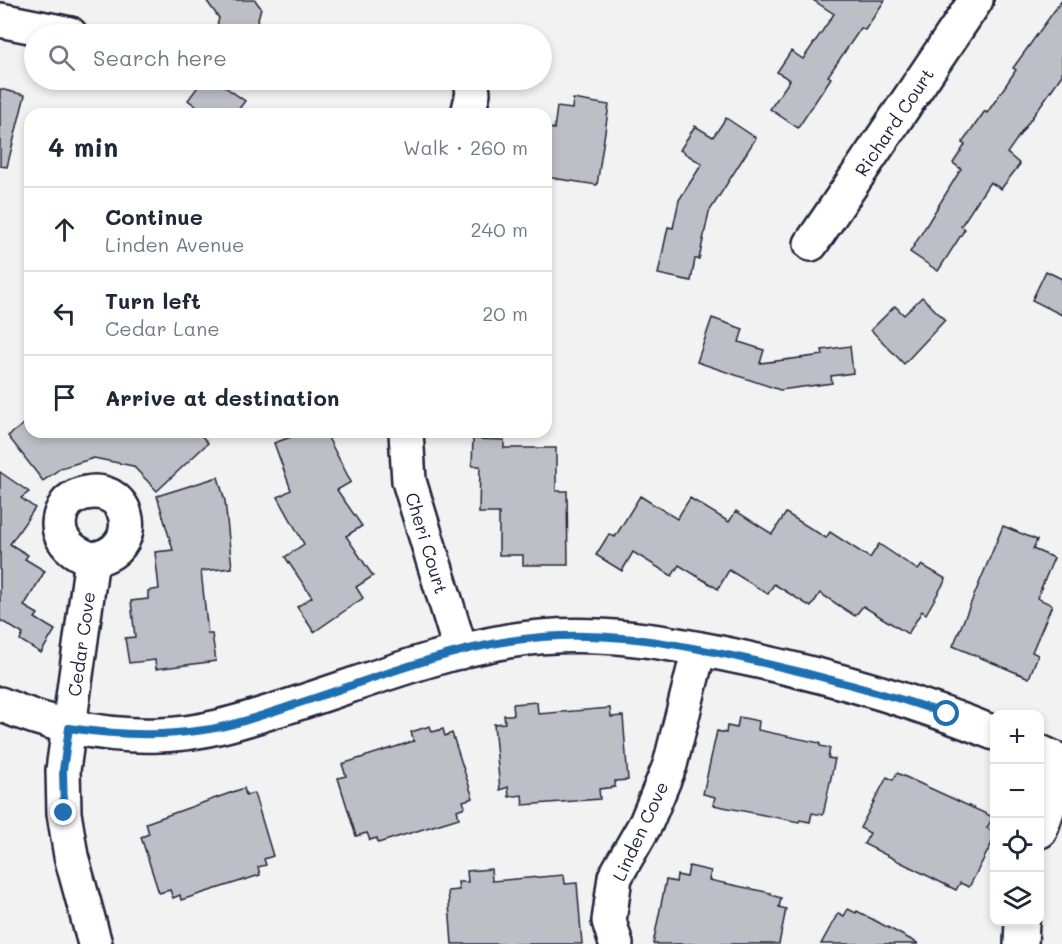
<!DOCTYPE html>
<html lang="en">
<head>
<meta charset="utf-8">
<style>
	:root { --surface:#fff; --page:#f2f2f3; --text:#1f2937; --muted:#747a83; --line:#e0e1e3 }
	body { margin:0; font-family:Mali,sans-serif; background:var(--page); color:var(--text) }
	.controls { position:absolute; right:18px; bottom:18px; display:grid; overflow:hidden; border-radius:12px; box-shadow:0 3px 9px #0003 }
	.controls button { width:54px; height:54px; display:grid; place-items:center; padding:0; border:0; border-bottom:2px solid var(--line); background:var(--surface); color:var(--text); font:30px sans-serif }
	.stop { position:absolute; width:18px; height:18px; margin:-14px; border:4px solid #1f6fb2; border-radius:50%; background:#fff }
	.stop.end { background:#1f6fb2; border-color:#fff; box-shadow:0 2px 6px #0008 }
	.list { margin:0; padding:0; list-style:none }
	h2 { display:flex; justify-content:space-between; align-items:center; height:78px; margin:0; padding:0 24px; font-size:26px }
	h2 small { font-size:20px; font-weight:400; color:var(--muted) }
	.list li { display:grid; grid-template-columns:39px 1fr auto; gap:18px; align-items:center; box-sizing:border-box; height:84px; padding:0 24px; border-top:2px solid var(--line) }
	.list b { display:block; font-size:22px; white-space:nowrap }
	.list p { margin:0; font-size:20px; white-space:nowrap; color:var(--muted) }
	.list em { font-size:20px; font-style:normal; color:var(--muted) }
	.icon { flex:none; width:33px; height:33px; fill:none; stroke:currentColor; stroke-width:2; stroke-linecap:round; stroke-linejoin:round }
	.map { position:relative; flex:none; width:1062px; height:944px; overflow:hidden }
	.search { position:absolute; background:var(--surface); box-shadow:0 3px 9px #0003; left:24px; top:24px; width:528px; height:66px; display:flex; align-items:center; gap:15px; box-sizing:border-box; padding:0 21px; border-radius:33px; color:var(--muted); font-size:22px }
	.panel { position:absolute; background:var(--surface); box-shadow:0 3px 9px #0003; left:24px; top:108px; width:528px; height:330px; border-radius:18px }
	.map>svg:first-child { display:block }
</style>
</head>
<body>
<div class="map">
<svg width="1062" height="944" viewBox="0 0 1062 944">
	<rect width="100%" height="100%" fill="#f2f2f3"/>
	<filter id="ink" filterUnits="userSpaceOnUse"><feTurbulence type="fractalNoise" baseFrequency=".0167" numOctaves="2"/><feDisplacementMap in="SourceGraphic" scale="12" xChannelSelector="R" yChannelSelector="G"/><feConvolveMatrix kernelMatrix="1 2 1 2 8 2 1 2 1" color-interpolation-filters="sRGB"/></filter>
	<g filter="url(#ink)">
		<g fill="#bebec6" stroke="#22223b" stroke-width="1.5">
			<path d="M 206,0 L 255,0 L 261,8 L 254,34 L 215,34 L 219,18 Z"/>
			<path d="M 813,0 L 885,0 L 865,30 L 861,28 L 828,76 L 831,78 L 798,128 L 770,109 L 790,80 L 777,72 L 791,51 L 803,59 L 834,14 Z"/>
			<path d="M 1062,0 L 1062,75 L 1007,153 L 1020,164 L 1001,189 L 990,182 L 961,226 L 965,229 L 938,271 L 910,252 L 961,169 L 953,163 L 965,145 L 962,143 L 985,111 L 987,113 L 1016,70 L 1013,68 Z"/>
			<path d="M 203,80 L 215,80 L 245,101 L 235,114 L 206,114 L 188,100 Z"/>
			<path d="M 0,89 L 25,95 L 7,167 L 0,166 Z"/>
			<path d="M 573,99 L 609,105 L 597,185 L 546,177 L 546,127 L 554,129 L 557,107 L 572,109 Z"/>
			<path d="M 726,118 L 756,138 L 709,212 L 699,259 L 695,259 L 691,281 L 658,274 L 668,227 L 673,228 L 679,200 L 702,164 L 680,150 L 695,126 L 713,137 Z"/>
			<path d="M 1046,271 L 1062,279 L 1062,315 L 1032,300 Z"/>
			<path d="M 922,297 L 945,320 L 904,364 L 871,330 L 895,306 L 904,315 Z"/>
			<path d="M 712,318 L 743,329 L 739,342 L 764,350 L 760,363 L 823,355 L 822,350 L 850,346 L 853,373 L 831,376 L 832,383 L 780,390 L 697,362 Z"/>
			<path d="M 27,422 L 30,432 L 93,432 L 115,437 L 116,432 L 198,432 L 208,443 L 157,491 L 133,466 L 94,458 L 61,468 L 43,481 L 8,436 Z"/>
			<path d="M 305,432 L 325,432 L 351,482 L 337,490 L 362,526 L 346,536 L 373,576 L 356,587 L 363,598 L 314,632 L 297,607 L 312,597 L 285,557 L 304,544 L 278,497 L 291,490 L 274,443 Z"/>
			<path d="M 473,439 L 504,440 L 504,448 L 556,448 L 556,491 L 567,491 L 568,565 L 523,565 L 523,555 L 499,555 L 499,513 L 479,513 L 480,466 L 472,466 Z"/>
			<path d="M 0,472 L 29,492 L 21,498 L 35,508 L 10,544 L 28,555 L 25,559 L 45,571 L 24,606 L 38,614 L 35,618 L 55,630 L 41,653 L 20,640 L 23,634 L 0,620 Z"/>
			<path d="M 218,477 L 225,501 L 232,568 L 201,571 L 208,634 L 212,634 L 216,661 L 156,669 L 155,660 L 129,663 L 125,638 L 135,637 L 131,601 L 148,599 L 148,591 L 159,589 L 155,552 L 173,550 L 157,496 Z"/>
			<path d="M 640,496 L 677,519 L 690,498 L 729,522 L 736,511 L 772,534 L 786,513 L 826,538 L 830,532 L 870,558 L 879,544 L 918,570 L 922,565 L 946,579 L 926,614 L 922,611 L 908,634 L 863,606 L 855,616 L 820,593 L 811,607 L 774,584 L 768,594 L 729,570 L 718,589 L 679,565 L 672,576 L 633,552 L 622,571 L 596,555 L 609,534 L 615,537 Z"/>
			<path d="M 1003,526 L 1037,540 L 1033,549 L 1054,558 L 1037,598 L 1052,605 L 1032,652 L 1038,655 L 1029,678 L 953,646 Z"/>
			<path d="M 537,702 L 538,714 L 610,708 L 611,717 L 623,716 L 628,780 L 615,781 L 615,787 L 599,789 L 600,799 L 523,805 L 522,795 L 509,797 L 508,787 L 500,790 L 494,724 L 505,723 L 504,715 L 514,715 L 513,704 Z"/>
			<path d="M 739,717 L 759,721 L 758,730 L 820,743 L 820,746 L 830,748 L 828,758 L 835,759 L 823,815 L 812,813 L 810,822 L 800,820 L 799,822 L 713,805 L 715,797 L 703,794 L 717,731 L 726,733 L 727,726 L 737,728 Z"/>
			<path d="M 430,726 L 432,732 L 443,729 L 445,736 L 452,733 L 473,798 L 463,801 L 465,807 L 457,810 L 459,818 L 378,843 L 377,838 L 370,840 L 367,833 L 356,836 L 338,778 L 346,776 L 342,764 L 414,741 L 411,732 Z"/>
			<path d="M 897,773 L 993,817 L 987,828 L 994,832 L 994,839 L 969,887 L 960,883 L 956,890 L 864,844 L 870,833 L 860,828 L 887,777 L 893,780 Z"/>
			<path d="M 244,788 L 246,795 L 254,793 L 273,856 L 264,859 L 266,865 L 258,867 L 260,875 L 181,900 L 180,895 L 173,898 L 170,890 L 159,893 L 141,837 L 149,834 L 146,823 Z"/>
			<path d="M 689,866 L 711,871 L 709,880 L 771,893 L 771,895 L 781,898 L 779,907 L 786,909 L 779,944 L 653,944 L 666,880 L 676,882 L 677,875 L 687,877 Z"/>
			<path d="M 491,869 L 492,881 L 564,875 L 565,884 L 577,883 L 582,944 L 452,944 L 448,891 L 459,890 L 458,882 L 468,882 L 467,871 Z"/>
			<path d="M 848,909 L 856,913 L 857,911 L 919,944 L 821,944 L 838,913 L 844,916 Z"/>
		</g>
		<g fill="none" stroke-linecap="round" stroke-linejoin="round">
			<g stroke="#22223b" stroke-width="38">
				<g id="minor">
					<path d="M 0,20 L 70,34"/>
					<path d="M 468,114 L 473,93 L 471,80"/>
					<path d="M 811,244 L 976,0"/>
					<path d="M 406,432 L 409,481 L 461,652"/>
					<path d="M 92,559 C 145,552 132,483 86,493 C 79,494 70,499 66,504 C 48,531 68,552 92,559 L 63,770 L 64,813 L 71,856 L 95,944"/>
					<path d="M 0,704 C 52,726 104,737 160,735 C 204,734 245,720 286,707 C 359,684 433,654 508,641 C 592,627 672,642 753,660 C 836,678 916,701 994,733"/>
					<path d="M 1040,752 L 1062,762"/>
					<path d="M 1040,831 L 1062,767"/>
					<path d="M 616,944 L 609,921 L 615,877 L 646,823 L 670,765 L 699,649"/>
					<path d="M 1021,944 L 1022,922"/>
				</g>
			</g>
			<use href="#minor" stroke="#fff" stroke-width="33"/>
		</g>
	</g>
	<g fill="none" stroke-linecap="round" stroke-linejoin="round" filter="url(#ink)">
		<path stroke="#1f6fb2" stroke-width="8" d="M 64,813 L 63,770 L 69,728 C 115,735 158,737 204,730 C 232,726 260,716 287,707 C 360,684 433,653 509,641 C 590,628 667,641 746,659 C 814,674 881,692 947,714"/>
	</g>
	<g text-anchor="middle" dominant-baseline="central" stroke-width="5" stroke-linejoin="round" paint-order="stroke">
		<g font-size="18" fill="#22223b" stroke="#fff">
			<text transform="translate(894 122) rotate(-56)">Richard Court</text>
			<text transform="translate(427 543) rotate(73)">Cheri Court</text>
			<text transform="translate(81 644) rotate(-82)">Cedar Cove</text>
			<text transform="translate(640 831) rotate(-65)">Linden Cove</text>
		</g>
	</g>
</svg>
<div class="controls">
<button>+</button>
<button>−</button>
<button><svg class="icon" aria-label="locate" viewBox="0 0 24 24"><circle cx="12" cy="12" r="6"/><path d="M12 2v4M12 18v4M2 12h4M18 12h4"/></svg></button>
<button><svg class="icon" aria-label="layers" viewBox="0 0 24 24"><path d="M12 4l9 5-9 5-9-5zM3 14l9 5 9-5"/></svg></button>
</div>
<div class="stop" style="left:947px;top:714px"></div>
<div class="stop end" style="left:64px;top:813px"></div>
<div class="search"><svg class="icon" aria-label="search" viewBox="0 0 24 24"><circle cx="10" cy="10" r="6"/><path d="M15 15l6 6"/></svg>Search here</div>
<section class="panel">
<h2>4 min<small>Walk · 260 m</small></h2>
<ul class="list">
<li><svg class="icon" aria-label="ahead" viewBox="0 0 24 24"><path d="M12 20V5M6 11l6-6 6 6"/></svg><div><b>Continue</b><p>Linden Avenue</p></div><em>240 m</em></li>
<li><svg class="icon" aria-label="left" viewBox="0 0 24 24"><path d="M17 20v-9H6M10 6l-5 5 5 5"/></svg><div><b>Turn left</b><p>Cedar Lane</p></div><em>20 m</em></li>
<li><svg class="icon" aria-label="arrive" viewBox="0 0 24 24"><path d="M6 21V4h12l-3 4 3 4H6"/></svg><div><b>Arrive at destination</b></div></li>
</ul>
</section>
</div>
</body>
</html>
